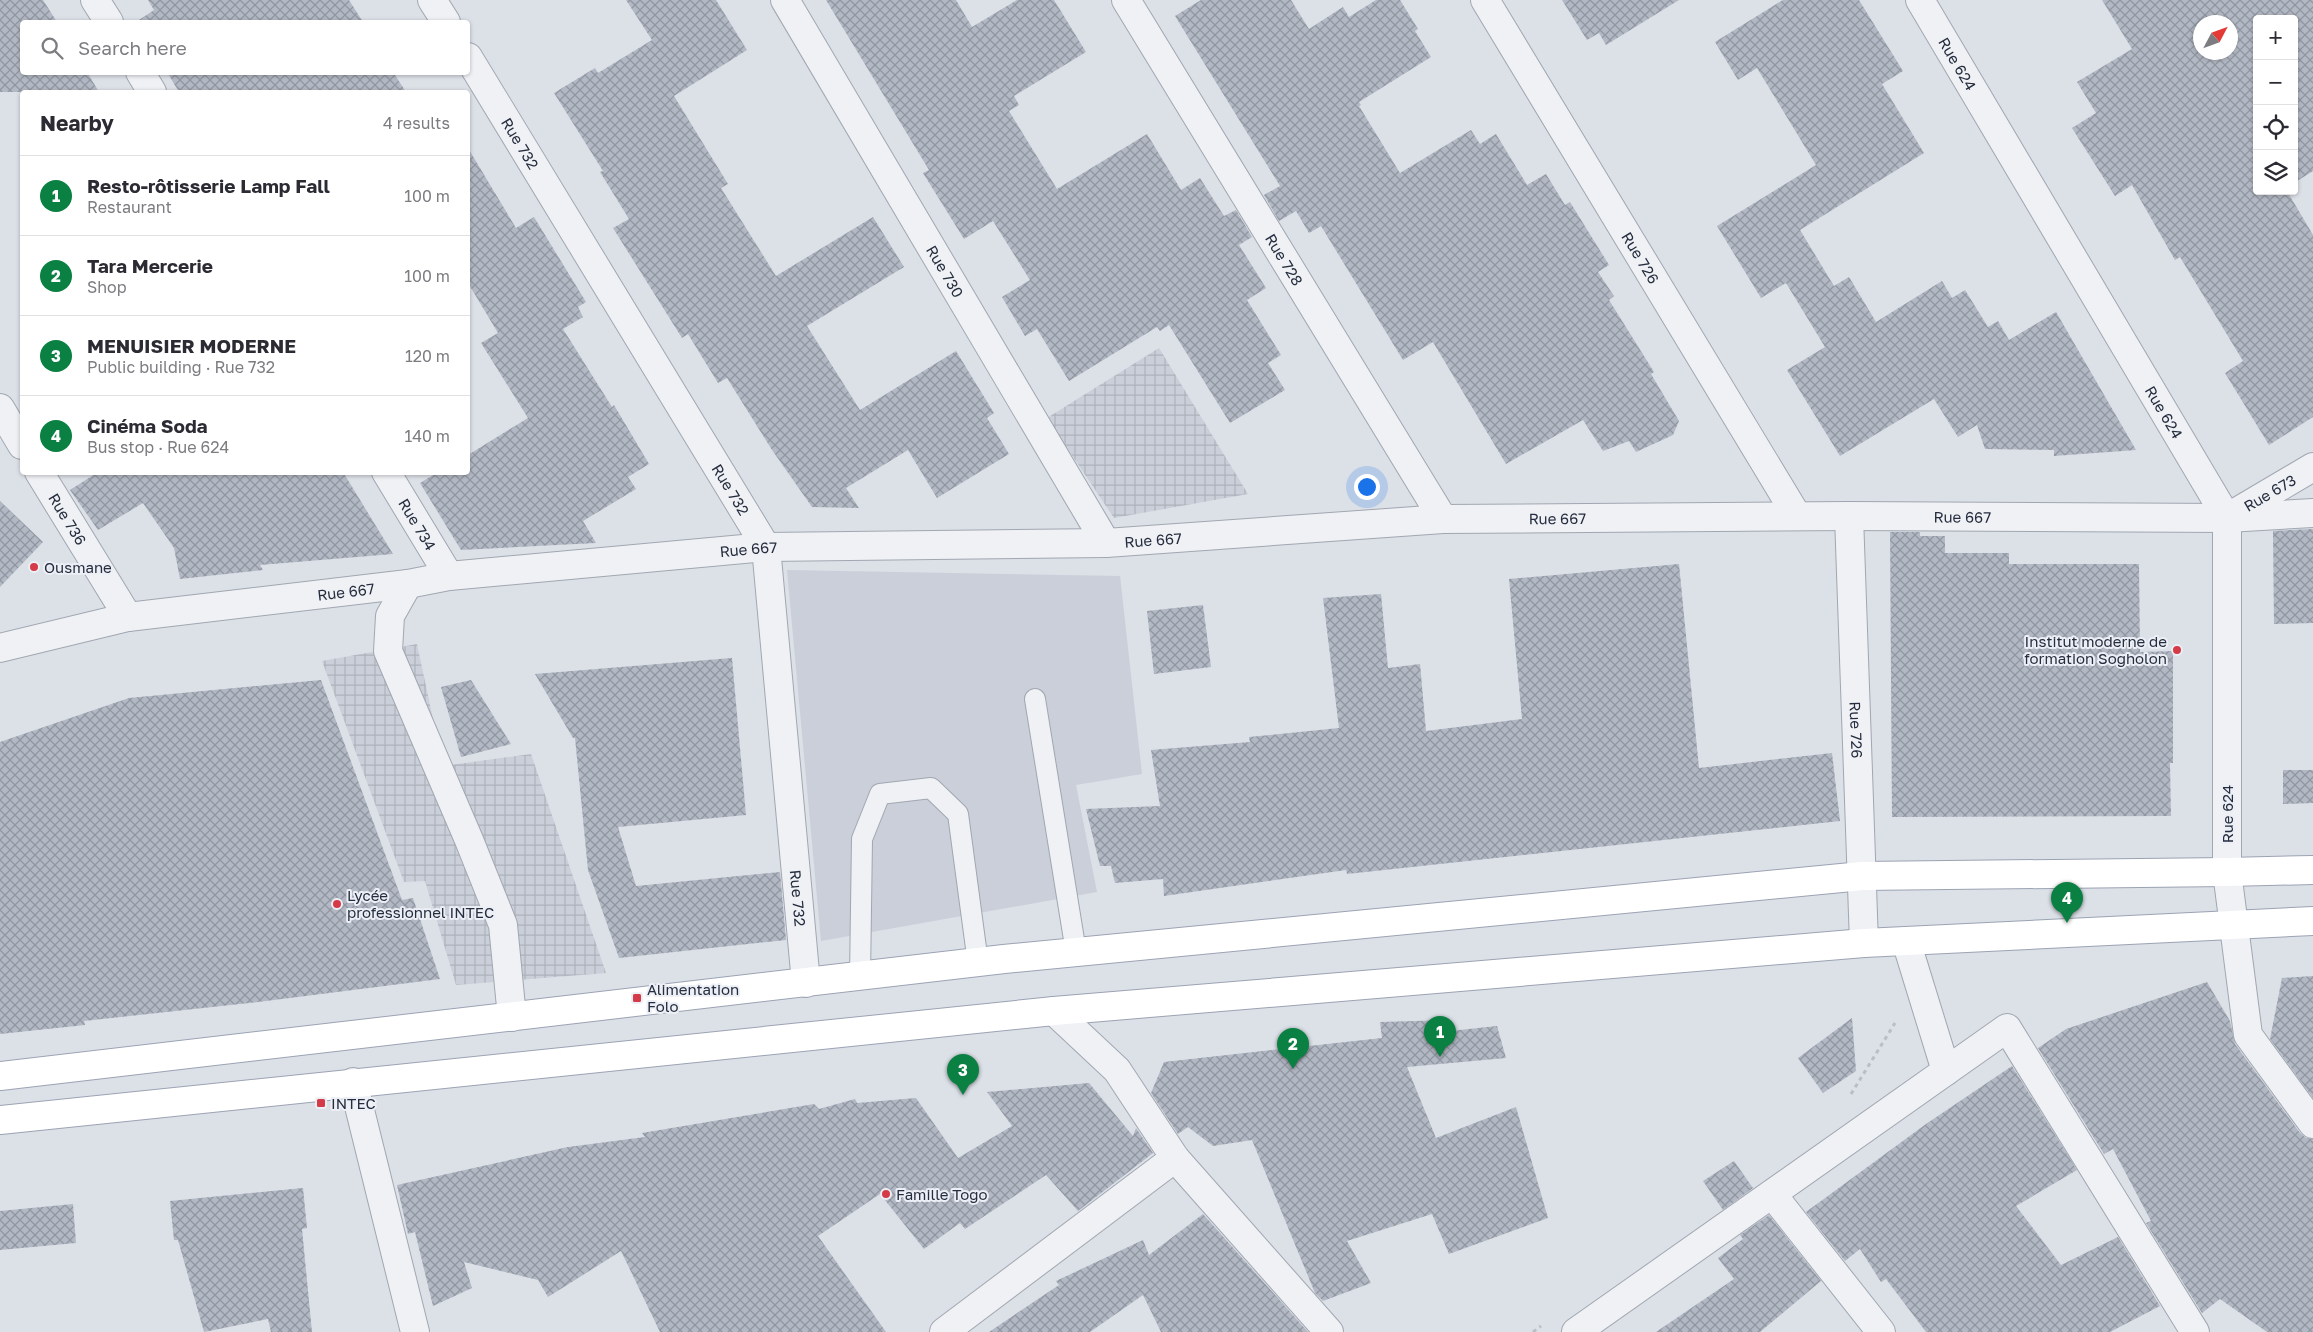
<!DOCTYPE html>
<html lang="en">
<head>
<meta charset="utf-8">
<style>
	:root { --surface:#fff; --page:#f7f7f7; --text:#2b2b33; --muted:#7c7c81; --line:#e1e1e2; --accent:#0b8043 }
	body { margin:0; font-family:"Golos Text",sans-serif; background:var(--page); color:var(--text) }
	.controls { position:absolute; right:15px; top:15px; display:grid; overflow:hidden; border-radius:5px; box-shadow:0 1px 4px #0004 }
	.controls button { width:45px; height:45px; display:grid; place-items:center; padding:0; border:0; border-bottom:1px solid var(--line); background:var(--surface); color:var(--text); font:25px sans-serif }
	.compass { position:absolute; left:2193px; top:15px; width:45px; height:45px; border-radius:50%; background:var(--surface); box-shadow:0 1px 4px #0004; rotate:49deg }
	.you { position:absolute; left:1366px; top:486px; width:18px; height:18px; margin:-12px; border:4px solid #fff; border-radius:50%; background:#1a73e8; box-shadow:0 0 0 8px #1a73e833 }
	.badge { display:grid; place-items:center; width:32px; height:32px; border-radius:50%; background:var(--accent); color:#fff; font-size:16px; font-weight:700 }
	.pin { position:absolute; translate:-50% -41px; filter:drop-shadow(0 1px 2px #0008) }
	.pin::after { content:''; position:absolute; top:26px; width:18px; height:15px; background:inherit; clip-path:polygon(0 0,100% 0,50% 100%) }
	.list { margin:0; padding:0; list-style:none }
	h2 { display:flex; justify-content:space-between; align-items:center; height:65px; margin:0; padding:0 20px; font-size:21px }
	h2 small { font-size:16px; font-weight:400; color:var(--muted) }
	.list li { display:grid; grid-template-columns:32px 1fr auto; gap:15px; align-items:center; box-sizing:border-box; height:80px; padding:0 20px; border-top:1px solid var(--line) }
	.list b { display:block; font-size:19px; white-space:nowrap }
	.list p { margin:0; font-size:16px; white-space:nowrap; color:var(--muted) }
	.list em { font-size:16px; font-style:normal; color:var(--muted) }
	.icon { flex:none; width:28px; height:28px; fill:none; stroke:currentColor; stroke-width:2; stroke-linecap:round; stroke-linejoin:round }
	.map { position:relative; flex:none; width:2313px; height:1332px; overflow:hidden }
	.search { position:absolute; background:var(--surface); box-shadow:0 1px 4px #0004; left:20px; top:20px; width:450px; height:55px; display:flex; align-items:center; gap:12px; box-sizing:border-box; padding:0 18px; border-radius:5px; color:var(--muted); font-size:19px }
	.panel { position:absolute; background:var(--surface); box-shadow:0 1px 4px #0004; left:20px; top:90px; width:450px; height:385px; border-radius:5px }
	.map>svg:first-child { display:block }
</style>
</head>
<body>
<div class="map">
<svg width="2313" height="1332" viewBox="0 0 2313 1332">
	<defs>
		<pattern id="industrial-grid" width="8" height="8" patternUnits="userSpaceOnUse" patternTransform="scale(1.25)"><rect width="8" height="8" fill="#cacfd9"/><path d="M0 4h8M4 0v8" fill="none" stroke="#adb2bb"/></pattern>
		<pattern id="building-cross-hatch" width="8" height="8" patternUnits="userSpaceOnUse" patternTransform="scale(1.25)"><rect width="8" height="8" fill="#b3b9c4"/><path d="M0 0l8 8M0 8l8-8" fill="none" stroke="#9197a1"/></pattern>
	</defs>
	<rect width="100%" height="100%" fill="#dce0e7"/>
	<path fill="#cacfd9" d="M 787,570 L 1120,576 L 1142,774 L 1076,785 L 1097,892 L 821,941 Z"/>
	<g fill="url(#industrial-grid)">
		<path d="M 1159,348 L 1248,494 L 1114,518 L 1047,418 Z"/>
		<path d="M 417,644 L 443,766 L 531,754 L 606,973 L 456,985 L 425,881 L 404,882 L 322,661 Z"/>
	</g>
	<g fill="url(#building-cross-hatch)" fill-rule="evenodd">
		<path d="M 0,0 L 43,0 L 57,22 L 22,22 L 22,72 L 87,72 L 99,92 L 0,92 Z"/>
		<path d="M 148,0 L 349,0 L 363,22 L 136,22 L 154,10 Z"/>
		<path d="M 626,0 L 716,0 L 747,50 L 674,96 L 728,184 L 721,188 L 776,276 L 873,217 L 904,267 L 807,326 L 860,410 L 956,351 L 994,413 L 987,418 L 1009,454 L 937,498 L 908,450 L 846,488 L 859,508 L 812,507 L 772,450 L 727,378 L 718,383 L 688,334 L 682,338 L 613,228 L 629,219 L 600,172 L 603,171 L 554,93 L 595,68 L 598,73 L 652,40 Z"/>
		<path d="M 826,0 L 956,0 L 972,27 L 1017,0 L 1054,0 L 1086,52 L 1014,96 L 1019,105 L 1009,111 L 1057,189 L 1147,134 L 1181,190 L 1200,178 L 1224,216 L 1236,210 L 1252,237 L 1239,245 L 1266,288 L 1247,300 L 1281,355 L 1268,363 L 1285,390 L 1230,423 L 1169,325 L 1160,331 L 1157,327 L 1069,381 L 1037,329 L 1025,336 L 1002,297 L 1030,280 L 993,221 L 964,239 L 923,173 L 929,170 Z"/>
		<path d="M 1201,0 L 1291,0 L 1309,29 L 1343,7 L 1349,17 L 1376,0 L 1400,0 L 1418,29 L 1415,31 L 1431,57 L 1359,102 L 1361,105 L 1359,106 L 1400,173 L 1471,130 L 1480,144 L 1496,134 L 1527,185 L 1546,174 L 1565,205 L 1570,202 L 1609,265 L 1598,272 L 1614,296 L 1609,300 L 1654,372 L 1651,374 L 1679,421 L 1673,435 L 1636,452 L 1629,441 L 1603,451 L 1583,420 L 1506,464 L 1433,342 L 1403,360 L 1321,226 L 1309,233 L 1296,211 L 1279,221 L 1264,195 L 1280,186 L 1175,16 Z"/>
		<path d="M 1562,0 L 1679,0 L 1606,45 L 1599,33 L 1587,40 Z"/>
		<path d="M 1783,0 L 1859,0 L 1903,71 L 1882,84 L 1924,153 L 1800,230 L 1834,286 L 1849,277 L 1876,322 L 1942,281 L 1952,298 L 1965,290 L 1988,327 L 1998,321 L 2009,340 L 2056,312 L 2136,450 L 2054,456 L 2054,450 L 1985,449 L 1977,425 L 1958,437 L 1934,399 L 1840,456 L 1787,370 L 1825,347 L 1786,283 L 1761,298 L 1717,226 L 1816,165 L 1757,68 L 1738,80 L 1715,42 Z"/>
		<path d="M 2102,0 L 2313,0 L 2313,171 L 2294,183 L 2294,19 L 2257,19 L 2257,191 L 2287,191 L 2313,235 L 2313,417 L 2269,445 L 2225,373 L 2243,361 L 2180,257 L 2175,260 L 2132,185 L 2115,196 L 2072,128 L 2096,113 L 2077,82 L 2132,49 ZM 2200,22 L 2230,22 L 2230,52 L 2200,52 Z"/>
		<path d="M 167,72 L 393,72 L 406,92 L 179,92 Z"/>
		<path d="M 468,148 L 516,228 L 534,217 L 586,302 L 578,307 L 583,317 L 563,329 L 612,407 L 614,405 L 649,464 L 628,477 L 636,489 L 583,521 L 596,543 L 461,550 L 420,483 L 438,472 L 468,472 L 468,455 L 528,418 L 481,343 L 498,333 L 468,283 Z"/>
		<path d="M 98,472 L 343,472 L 393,554 L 260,565 L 263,570 L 180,579 L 174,548 L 143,503 L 98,530 L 70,490 Z"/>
		<path d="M 0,501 L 43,542 L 0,587 Z"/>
		<path d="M 2313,529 L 2313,623 L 2274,624 L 2273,531 Z"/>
		<path d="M 1890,532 L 1920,532 L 1920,536 L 1945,536 L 1945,553 L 2009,553 L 2009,564 L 2139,564 L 2140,652 L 2173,651 L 2173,763 L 2170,763 L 2171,816 L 1892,817 Z"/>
		<path d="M 1679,564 L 1699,768 L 1832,753 L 1840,821 L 1347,874 L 1346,870 L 1164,896 L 1163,879 L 1115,883 L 1111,866 L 1100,866 L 1086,809 L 1160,806 L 1151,750 L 1250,742 L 1249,737 L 1339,728 L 1323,598 L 1381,594 L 1388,668 L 1420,664 L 1426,731 L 1522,719 L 1509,579 Z"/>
		<path d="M 1203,605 L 1211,667 L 1154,674 L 1147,611 Z"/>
		<path d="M 732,658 L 746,815 L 618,827 L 636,886 L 780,872 L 786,940 L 619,958 L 588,870 L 575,738 L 573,738 L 535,674 Z"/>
		<path d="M 321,680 L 402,900 L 413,898 L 440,979 L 258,1002 L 84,1021 L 85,1025 L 0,1034 L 0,742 L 129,698 Z"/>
		<path d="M 471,680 L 511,744 L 461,757 L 441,687 Z"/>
		<path d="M 2283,770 L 2313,770 L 2313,803 L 2283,804 Z"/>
		<path d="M 2313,976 L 2313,1098 L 2270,1039 L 2282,978 Z"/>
		<path d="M 2207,982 L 2230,1021 L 2235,1044 L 2300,1133 L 2306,1138 L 2313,1139 L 2313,1332 L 2267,1332 L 2220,1299 L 2202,1313 L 2146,1223 L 2151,1221 L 2113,1149 L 2104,1154 L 2038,1048 L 2066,1029 Z"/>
		<path d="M 1852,1018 L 1856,1071 L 1823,1093 L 1798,1058 Z"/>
		<path d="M 1450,1020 L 1450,1031 L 1497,1026 L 1506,1058 L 1407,1067 L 1436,1138 L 1516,1107 L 1548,1218 L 1449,1254 L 1432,1214 L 1347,1241 L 1371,1283 L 1323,1301 L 1315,1293 L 1252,1140 L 1213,1146 L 1188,1127 L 1178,1134 L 1151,1093 L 1164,1062 L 1382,1038 L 1380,1022 Z"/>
		<path d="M 2012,1066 L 2077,1170 L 2016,1206 L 2061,1265 L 2118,1237 L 2160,1306 L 2110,1332 L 1926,1332 L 1886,1279 L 1881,1282 L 1860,1249 L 1845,1261 L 1806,1212 L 1926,1124 Z"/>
		<path d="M 1089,1083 L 1133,1136 L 1136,1128 L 1153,1153 L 1078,1211 L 1046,1175 L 965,1229 L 960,1223 L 924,1249 L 880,1194 L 818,1236 L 886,1332 L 660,1332 L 621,1251 L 548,1297 L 538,1280 L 464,1262 L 472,1288 L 433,1306 L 415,1232 L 408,1234 L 397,1185 L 568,1147 L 645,1137 L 642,1133 L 814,1104 L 819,1109 L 855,1099 L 857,1103 L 916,1098 L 958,1158 L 1012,1126 L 987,1092 Z"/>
		<path d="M 1734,1161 L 1753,1188 L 1723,1210 L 1703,1181 Z"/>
		<path d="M 303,1188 L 307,1228 L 302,1229 L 312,1332 L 271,1332 L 268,1319 L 204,1332 L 178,1240 L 174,1240 L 170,1201 Z"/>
		<path d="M 73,1204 L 76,1243 L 0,1250 L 0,1211 Z"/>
		<path d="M 1203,1214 L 1308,1332 L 1161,1332 L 1143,1295 L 1090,1332 L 989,1332 L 1059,1285 L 1056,1281 L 1143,1240 L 1149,1255 Z"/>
		<path d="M 1769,1215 L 1821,1281 L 1760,1332 L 1656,1332 L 1734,1279 L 1718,1258 L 1743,1239 L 1740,1235 Z"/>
	</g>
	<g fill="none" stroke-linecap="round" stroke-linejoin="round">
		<g stroke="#a1a7b1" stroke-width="22">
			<g id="service">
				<path d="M 1035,699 L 1076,952"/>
				<path d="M 860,977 L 862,839 L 880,794 L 931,788 L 958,814 L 978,963"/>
			</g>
		</g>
		<g stroke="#a1a7b1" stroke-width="30">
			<g id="minor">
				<path d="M 95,0 L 109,22"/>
				<path d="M 432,0 L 446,22"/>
				<path id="s1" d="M 785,0 L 1106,543"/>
				<path id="s2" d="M 1126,0 L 1443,519"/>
				<path id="s3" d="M 1485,0 L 1797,516"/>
				<path id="s4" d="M 1920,0 L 2227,518 L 2227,872 L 2248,1035 L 2313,1124"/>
				<path id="s5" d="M 468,57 L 766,547 L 806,983"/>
				<path d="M 140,72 L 152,92"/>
				<path d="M 0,408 L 22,445"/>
				<path id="s6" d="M 39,472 L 128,617"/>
				<path id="s7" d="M 386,472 L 449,576"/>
				<path id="s8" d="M 1849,516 L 1864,943"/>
				<path id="s9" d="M 2230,516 L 2313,467"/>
				<path d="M 408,584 L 390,616 L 388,651 L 469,840 L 503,925 L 512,1017"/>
				<path id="s10" d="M 0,648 L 128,617 L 408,584 L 449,576 L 766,547 L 1106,543 L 1443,519 L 1849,516 L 2227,518 L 2313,513"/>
				<path d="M 1906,941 L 1946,1071"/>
				<path d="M 1054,1011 L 1117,1070 L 1175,1158 L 1329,1332"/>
				<path d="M 353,1082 L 415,1332"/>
				<path d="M 1772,1194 L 1881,1332"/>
				<path d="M 944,1332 L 1175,1158"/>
				<path d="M 1576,1332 L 2007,1028 L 2195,1332"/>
			</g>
		</g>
		<g stroke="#9ba3b3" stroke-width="30">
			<g id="primary">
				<path d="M 0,1076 L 1004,959 L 1862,876 L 2227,872 L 2313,870"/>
				<path d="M 0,1120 L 1054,1011 L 1864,943 L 2313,921"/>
			</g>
		</g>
		<g stroke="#babec5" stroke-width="3" stroke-dasharray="4 4" stroke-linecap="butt">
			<path d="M 1851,1094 L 1895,1023"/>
			<path d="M 1533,1332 L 1541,1326"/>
		</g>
		<use href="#service" stroke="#eff1f5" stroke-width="20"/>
		<use href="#minor" stroke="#eff1f5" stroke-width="28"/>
		<use href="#primary" stroke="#fff" stroke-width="28"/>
	</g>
	<g fill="#d43a47" stroke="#eceff5" stroke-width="2">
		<circle cx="34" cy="567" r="5"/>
		<circle cx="2177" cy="650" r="5"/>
		<circle cx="337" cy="904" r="5"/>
		<rect x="632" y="993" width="10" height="10" rx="2.5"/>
		<rect x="316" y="1098" width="10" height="10" rx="2.5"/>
		<circle cx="886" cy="1194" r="5"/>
	</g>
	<g text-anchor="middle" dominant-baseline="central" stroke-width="4" stroke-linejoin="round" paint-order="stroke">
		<g font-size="15" fill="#252d3e" stroke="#eceff5">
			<text stroke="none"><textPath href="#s4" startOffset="74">Rue 624</textPath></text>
			<text stroke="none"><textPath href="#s5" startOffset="101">Rue 732</textPath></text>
			<text stroke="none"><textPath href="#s3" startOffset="301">Rue 726</textPath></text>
			<text stroke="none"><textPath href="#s2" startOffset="304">Rue 728</textPath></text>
			<text stroke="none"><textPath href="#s1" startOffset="315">Rue 730</textPath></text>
			<text stroke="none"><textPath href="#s4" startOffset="479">Rue 624</textPath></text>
			<text stroke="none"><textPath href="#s5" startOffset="506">Rue 732</textPath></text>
			<text stroke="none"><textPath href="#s9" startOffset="46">Rue 673</textPath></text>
			<text stroke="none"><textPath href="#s10" startOffset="1971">Rue 667</textPath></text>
			<text stroke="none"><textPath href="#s10" startOffset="1566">Rue 667</textPath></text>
			<text stroke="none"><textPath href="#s6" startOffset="55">Rue 736</textPath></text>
			<text stroke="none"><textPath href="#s7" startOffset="61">Rue 734</textPath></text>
			<text stroke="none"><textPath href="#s10" startOffset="1161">Rue 667</textPath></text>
			<text stroke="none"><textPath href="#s10" startOffset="756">Rue 667</textPath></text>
			<text stroke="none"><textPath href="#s10" startOffset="351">Rue 667</textPath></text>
			<text stroke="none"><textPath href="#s8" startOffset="214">Rue 726</textPath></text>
			<text transform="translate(2227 814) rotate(-90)">Rue 624</text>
			<text stroke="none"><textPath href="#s5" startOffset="926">Rue 732</textPath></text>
		</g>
		<g font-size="15" fill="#252d3e" stroke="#eceff5" text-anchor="start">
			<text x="44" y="567">Ousmane</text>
			<text x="2167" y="641" text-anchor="end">Institut moderne de<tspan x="2167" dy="17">formation Sogholon</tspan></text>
			<text x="347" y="895">Lycée<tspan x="347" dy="17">professionnel INTEC</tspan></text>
			<text x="647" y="989">Alimentation<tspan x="647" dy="17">Folo</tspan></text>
			<text x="331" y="1103">INTEC</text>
			<text x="896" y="1194">Famille Togo</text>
		</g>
	</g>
</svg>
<div class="controls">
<button>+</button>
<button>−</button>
<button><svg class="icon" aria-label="locate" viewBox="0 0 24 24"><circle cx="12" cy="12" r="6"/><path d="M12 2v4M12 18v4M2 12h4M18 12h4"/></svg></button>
<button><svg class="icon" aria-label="layers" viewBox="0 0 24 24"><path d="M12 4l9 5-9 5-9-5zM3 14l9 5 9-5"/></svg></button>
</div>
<svg class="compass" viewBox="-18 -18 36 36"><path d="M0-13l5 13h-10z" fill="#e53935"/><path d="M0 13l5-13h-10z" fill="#7c7c81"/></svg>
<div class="you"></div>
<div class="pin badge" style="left:1440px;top:1057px">1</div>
<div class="pin badge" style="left:1293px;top:1069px">2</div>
<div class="pin badge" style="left:963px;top:1095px">3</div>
<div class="pin badge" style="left:2067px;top:923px">4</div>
<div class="search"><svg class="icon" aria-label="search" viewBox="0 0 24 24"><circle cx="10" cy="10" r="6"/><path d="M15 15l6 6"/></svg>Search here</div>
<section class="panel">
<h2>Nearby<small>4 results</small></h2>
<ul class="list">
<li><span class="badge">1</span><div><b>Resto-rôtisserie Lamp Fall</b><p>Restaurant</p></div><em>100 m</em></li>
<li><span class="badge">2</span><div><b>Tara Mercerie</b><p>Shop</p></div><em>100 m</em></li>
<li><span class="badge">3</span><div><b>MENUISIER MODERNE</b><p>Public building · Rue 732</p></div><em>120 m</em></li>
<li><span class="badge">4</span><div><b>Cinéma Soda</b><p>Bus stop · Rue 624</p></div><em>140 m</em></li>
</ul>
</section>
</div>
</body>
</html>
